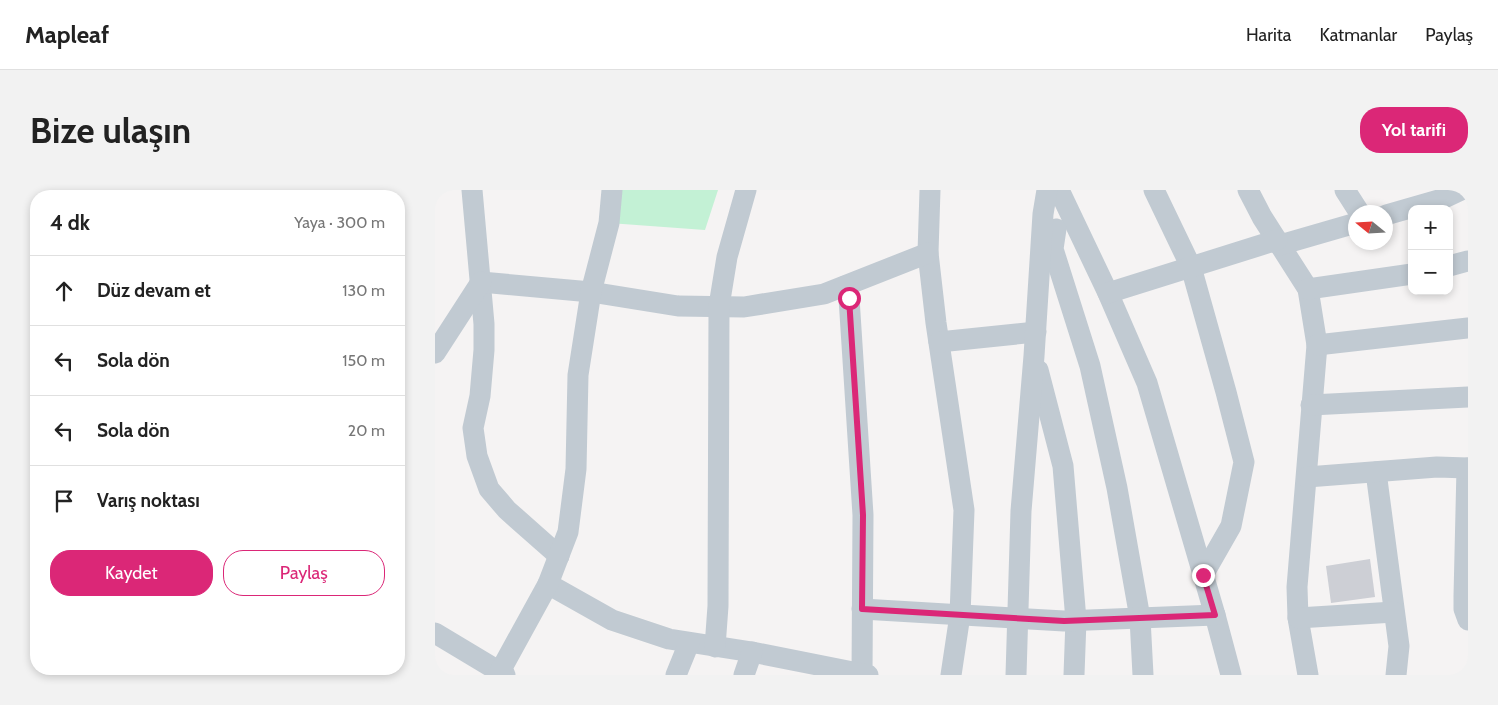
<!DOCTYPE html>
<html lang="tr">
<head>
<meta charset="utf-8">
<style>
	:root { --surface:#fff; --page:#f2f2f2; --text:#222; --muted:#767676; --line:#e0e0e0; --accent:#db2777 }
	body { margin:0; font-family:Cabin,sans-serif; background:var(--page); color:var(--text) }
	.controls { position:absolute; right:15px; top:15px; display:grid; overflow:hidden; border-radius:10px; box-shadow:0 2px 8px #0003 }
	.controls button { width:45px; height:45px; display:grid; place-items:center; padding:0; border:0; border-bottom:1px solid var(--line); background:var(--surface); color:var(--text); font:25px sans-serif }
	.compass { position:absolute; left:913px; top:15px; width:45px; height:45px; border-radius:50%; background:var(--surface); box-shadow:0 2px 8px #0003; rotate:288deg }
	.stop { position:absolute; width:15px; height:15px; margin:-11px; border:4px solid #db2777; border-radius:50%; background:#fff }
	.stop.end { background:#db2777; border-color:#fff; box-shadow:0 1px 5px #0008 }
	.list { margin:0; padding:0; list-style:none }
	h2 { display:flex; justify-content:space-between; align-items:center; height:65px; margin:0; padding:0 20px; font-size:21px }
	h2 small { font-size:16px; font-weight:400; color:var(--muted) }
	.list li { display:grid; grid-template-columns:32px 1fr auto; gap:15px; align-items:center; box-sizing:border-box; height:70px; padding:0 20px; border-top:1px solid var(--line) }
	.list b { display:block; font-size:19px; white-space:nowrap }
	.list em { font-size:16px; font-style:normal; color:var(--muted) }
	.actions { display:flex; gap:10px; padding:15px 20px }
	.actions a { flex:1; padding:11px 0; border:1px solid var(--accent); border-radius:20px; text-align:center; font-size:18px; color:var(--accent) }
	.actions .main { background:var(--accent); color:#fff }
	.icon { flex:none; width:28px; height:28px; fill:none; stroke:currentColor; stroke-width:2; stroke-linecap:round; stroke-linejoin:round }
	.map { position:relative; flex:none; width:1033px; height:485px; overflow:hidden; border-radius:20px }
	header { display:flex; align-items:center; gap:30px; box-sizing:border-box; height:70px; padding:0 25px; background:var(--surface); border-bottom:1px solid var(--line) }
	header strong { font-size:24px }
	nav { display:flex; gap:28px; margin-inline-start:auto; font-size:18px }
	.intro { display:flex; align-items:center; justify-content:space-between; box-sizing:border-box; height:120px; padding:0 30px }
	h1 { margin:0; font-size:35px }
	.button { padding:12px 22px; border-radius:20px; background:var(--accent); color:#fff; font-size:18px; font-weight:700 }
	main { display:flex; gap:30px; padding:0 30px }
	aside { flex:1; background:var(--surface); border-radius:20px; box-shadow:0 2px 8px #0003 }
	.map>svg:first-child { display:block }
</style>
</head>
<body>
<header>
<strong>Mapleaf</strong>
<nav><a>Harita</a><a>Katmanlar</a><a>Paylaş</a></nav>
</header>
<div class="intro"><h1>Bize ulaşın</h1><a class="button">Yol tarifi</a></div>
<main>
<aside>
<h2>4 dk<small>Yaya · 300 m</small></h2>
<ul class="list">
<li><svg class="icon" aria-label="ahead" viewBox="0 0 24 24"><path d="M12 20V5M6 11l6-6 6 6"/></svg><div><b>Düz devam et</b></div><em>130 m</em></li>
<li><svg class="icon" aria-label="left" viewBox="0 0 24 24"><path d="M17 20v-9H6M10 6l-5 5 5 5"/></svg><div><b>Sola dön</b></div><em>150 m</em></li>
<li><svg class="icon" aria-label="left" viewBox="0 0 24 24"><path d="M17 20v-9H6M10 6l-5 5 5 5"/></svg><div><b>Sola dön</b></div><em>20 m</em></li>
<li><svg class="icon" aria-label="arrive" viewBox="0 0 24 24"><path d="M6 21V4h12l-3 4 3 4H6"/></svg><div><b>Varış noktası</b></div></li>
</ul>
<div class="actions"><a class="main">Kaydet</a><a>Paylaş</a></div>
</aside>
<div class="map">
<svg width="1033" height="485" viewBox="0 0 1033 485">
	<rect width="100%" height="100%" fill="#f5f3f3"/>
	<path fill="#c3f1d5" d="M 176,0 L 283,0 L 270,40 L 174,33 Z"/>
	<path fill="#cdcfd5" d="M 935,369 L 940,407 L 896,413 L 891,376 Z"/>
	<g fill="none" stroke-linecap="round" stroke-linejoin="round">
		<g stroke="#c1cad2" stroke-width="21">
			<path d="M 37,0 L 49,134 L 49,160 L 45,206 L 38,238 L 42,266 L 54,299 L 72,320 L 124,366"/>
			<path d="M 495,0 L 493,63 L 501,133 L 529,320 L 525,425 L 516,485"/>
			<path d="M 624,0 L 673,103 L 712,193 L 780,425 L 796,485"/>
			<path d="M 719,0 L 756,77 L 791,202 L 809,272 L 796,336 L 768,385"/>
			<path d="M 813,0 L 827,27 L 873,99 L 882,155 L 862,397 L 863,428 L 873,485"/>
			<path d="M 910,0 L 924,22"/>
			<path d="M 951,25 L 1007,9 L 1026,0"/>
			<path d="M 621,39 L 618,59 L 655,176 L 682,298 L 705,428 L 708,485"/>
			<path d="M 845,55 L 921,33"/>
			<path d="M 1014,76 L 1033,71"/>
			<path d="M 46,92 L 156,102 L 243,116 L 309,117 L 389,104 L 493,63"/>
			<path d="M 410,96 L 414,108 L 428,325 L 427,485"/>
			<path d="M 873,99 L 977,84"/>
			<path d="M 673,103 L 842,50"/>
			<path d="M 504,152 L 601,142"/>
			<path d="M 882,155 L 1033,138"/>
			<path d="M 0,163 L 46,92"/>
			<path d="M 603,180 L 628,276 L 641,430 L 639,485"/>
			<path d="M 876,215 L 1033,207"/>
			<path d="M 1032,278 L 1029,406 L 1029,419 L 1033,430"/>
			<path d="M 941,282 L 964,456 L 961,485"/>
			<path d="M 872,287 L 1002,277 L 1033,278"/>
			<path d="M 113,394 L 177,430 L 234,449 L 317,462 L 433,485"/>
			<path d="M 427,419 L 629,431 L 780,425"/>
			<path d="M 863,428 L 959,422"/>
			<path d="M 0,443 L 70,485"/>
			<path d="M 280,457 L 283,416 L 284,116 L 292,67 L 311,0"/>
			<path d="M 63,485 L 113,394 L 133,342 L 141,279 L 143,185 L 156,102 L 174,33 L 177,0"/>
			<path d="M 241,485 L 254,453"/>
			<path d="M 309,485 L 317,462"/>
			<path d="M 581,485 L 586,321 L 599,166 L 608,24 L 612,0"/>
		</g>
	</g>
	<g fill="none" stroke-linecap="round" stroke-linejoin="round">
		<path stroke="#db2777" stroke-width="6" d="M 414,108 L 428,325 L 427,419 L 629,431 L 780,425 L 768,385"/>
	</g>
</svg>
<div class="controls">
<button>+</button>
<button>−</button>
</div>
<svg class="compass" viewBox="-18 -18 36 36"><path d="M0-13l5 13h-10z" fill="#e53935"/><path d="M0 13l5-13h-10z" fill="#767676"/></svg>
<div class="stop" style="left:414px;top:108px"></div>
<div class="stop end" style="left:768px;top:385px"></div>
</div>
</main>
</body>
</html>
